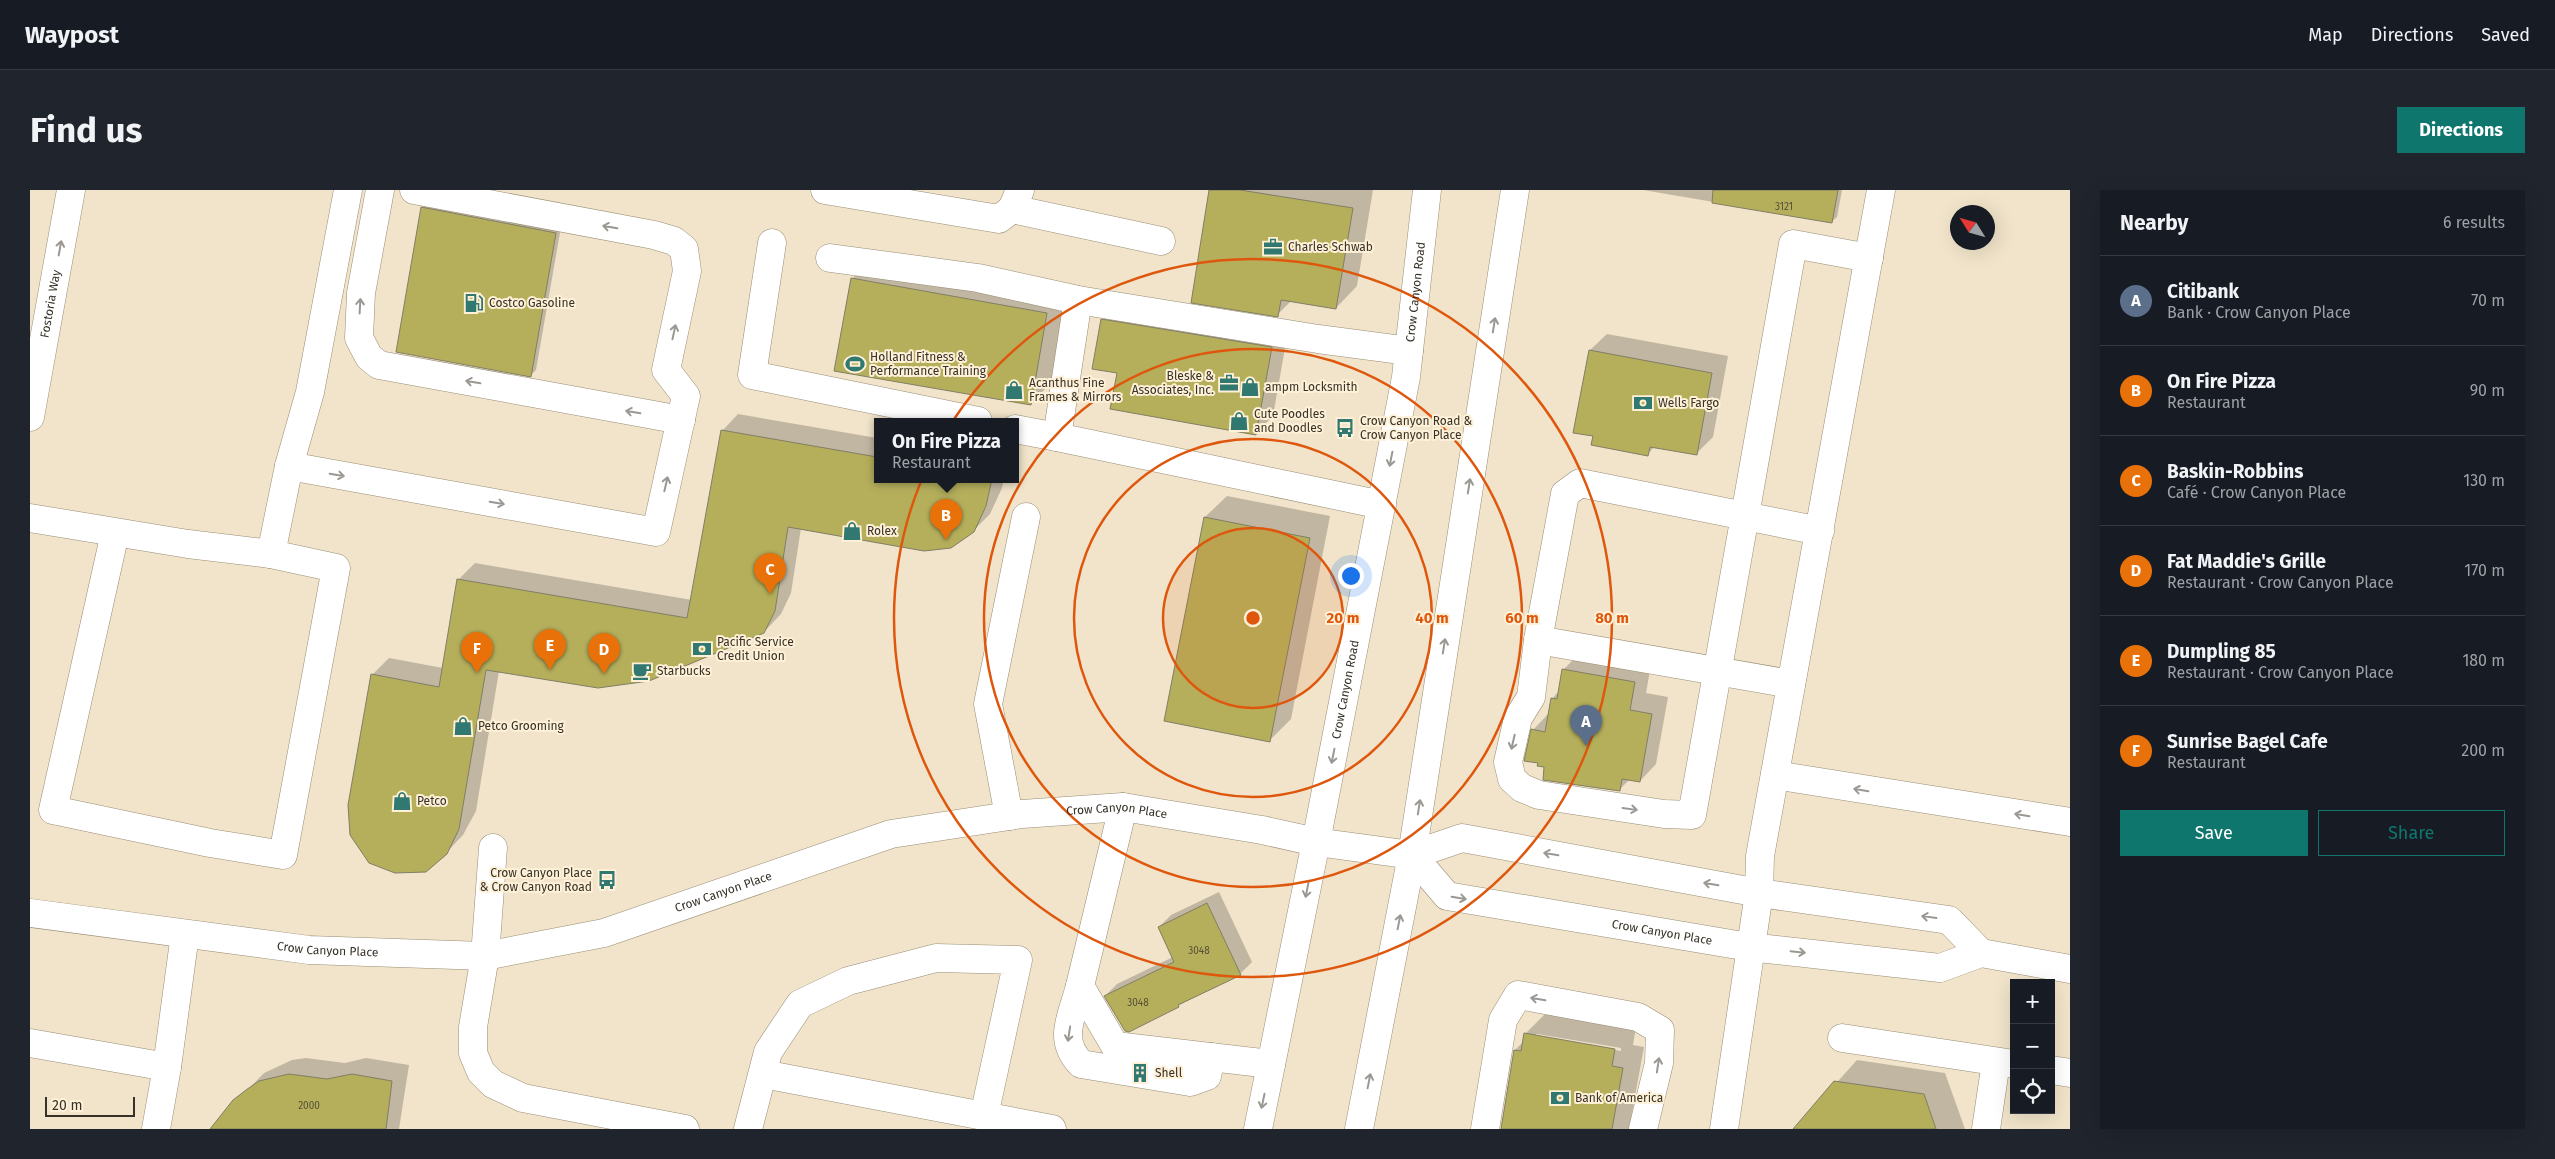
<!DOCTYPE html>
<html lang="en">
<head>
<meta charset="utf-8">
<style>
	:root { --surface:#171b24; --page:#20242c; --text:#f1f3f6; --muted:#9ea1a6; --line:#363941; --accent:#0f766e }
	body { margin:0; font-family:"Fira Sans",sans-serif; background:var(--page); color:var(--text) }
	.controls { position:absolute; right:15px; bottom:15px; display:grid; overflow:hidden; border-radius:0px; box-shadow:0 5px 20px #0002 }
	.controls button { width:45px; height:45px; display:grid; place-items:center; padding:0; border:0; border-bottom:1px solid var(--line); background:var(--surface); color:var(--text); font:25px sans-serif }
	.compass { position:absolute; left:1920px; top:15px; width:45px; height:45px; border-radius:50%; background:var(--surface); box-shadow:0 5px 20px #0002; rotate:307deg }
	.scale { position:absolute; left:15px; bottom:12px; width:90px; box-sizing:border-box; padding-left:5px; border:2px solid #373228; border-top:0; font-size:14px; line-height:18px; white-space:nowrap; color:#373228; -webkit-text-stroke:4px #fef1d7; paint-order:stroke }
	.you { position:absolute; left:1320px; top:385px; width:18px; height:18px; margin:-12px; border:4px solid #fff; border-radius:50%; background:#1a73e8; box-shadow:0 0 0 8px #1a73e833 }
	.badge { display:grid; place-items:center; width:32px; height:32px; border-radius:50%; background:var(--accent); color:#fff; font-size:16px; font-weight:700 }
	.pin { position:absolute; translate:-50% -41px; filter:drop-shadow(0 1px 2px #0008) }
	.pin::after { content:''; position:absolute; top:26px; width:18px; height:15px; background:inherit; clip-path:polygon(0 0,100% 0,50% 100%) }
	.popup { position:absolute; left:844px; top:228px; width:145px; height:65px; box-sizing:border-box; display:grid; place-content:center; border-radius:0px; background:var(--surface); filter:drop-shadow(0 1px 4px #0005); font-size:16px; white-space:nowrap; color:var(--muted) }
	.popup b { font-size:19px; color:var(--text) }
	.popup::after { content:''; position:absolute; left:50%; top:100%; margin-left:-10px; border:10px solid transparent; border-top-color:var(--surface) }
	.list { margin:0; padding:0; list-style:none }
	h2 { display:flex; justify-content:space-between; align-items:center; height:65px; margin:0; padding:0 20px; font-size:21px }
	h2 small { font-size:16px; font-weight:400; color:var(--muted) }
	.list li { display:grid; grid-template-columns:32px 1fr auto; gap:15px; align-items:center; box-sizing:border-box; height:90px; padding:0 20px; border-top:1px solid var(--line) }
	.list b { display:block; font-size:19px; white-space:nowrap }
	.list p { margin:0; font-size:16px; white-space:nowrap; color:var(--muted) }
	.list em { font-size:16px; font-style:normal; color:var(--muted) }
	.actions { display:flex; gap:10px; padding:15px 20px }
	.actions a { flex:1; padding:11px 0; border:1px solid var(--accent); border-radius:0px; text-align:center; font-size:18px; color:var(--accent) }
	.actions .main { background:var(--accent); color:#fff }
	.icon { flex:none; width:28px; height:28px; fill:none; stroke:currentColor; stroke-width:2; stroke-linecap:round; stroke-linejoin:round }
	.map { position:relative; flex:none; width:2040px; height:939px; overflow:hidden; border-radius:0px }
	header { display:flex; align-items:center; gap:30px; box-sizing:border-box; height:70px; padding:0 25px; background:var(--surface); border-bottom:1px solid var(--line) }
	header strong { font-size:24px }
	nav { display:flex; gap:28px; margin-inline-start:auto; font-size:18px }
	.intro { display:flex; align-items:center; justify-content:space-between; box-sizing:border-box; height:120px; padding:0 30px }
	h1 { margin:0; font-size:35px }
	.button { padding:12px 22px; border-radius:0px; background:var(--accent); color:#fff; font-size:18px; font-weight:700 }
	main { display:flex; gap:30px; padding:0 30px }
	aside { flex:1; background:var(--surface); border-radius:0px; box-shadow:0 5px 20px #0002 }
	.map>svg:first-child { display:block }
</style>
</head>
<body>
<header>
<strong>Waypost</strong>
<nav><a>Map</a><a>Directions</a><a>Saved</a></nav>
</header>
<div class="intro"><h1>Find us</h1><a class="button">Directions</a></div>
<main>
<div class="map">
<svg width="2040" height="939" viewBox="0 0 2040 939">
	<rect width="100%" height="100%" fill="#f1e4ca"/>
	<g fill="#0003" fill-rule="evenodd">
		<path d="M 1181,0 L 1343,0 L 1327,96 L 1306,118 L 1262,110 L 1247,125 Z"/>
		<path d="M 1613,0 L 1812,0 L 1807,27 L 1801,32 Z"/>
		<path d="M 397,12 L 531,37 L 506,180 L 501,185 L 392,18 Z"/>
		<path d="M 843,67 L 1038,101 L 1022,192 L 1000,214 L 822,89 Z"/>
		<path d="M 1088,113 L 1258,141 L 1243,226 L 1226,243 L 1088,182 L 1072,130 Z"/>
		<path d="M 1577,144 L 1698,166 L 1683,247 L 1666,264 L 1625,256 L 1618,264 L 1564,245 L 1560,160 Z"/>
		<path d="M 708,224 L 847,248 L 847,289 L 974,289 L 972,298 L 960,324 L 943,341 L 771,338 L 761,403 L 751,424 L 734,442 L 469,481 L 446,621 L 433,645 L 416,663 L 342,485 L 359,468 L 413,478 L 428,390 L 445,373 L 662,410 L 692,241 Z"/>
		<path d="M 1197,306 L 1300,326 L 1261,529 L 1239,551 L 1175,327 Z"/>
		<path d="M 1550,463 L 1621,475 L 1616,503 L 1638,507 L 1626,574 L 1610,591 L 1600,589 L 1589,600 L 1515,576 L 1503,540 L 1519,523 L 1522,509 L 1529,501 L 1533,480 Z"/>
		<path d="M 1189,702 L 1222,772 L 1210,784 L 1098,841 L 1075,806 L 1087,794 L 1143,767 L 1129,737 L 1141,725 Z"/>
		<path d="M 1517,822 L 1606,837 L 1603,855 L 1614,857 L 1599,939 L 1472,939 L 1485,860 L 1494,851 L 1495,844 ZM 1507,844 L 1591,858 L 1591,861 L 1505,846 Z"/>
		<path d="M 276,868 L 315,873 L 336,868 L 379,875 L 369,939 L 188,939 L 195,923 L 234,883 L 262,870 Z"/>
		<path d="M 1827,870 L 1915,883 L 1935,939 L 1765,939 Z"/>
	</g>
	<g fill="#b5af5c" stroke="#807e65">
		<path d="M 1179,0 L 1210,0 L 1323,18 L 1306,119 L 1251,110 L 1248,127 L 1161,113 Z"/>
		<path d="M 1683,0 L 1808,0 L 1802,33 L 1682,13 Z"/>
		<path d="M 391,17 L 526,43 L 501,187 L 366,162 Z"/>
		<path d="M 821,88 L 1017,123 L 1001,215 L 804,181 Z"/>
		<path d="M 1071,129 L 1242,157 L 1226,245 L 1080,219 L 1087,183 L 1062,179 Z"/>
		<path d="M 1559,160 L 1682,183 L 1667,265 L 1620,257 L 1618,266 L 1561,255 L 1563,246 L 1543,243 Z"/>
		<path d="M 691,240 L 847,267 L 847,289 L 962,289 L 956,316 L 944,342 L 921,358 L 894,361 L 758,337 L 745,421 L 734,443 L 619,491 L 568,498 L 456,480 L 429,639 L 417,664 L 396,682 L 365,683 L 339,673 L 320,645 L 318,615 L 341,484 L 409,497 L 427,389 L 657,428 Z"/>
		<path d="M 1174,327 L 1280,348 L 1240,552 L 1134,531 Z"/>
		<path d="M 1532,479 L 1605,492 L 1600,520 L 1622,524 L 1610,592 L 1592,589 L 1590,601 L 1513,590 L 1514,577 L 1507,576 L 1508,573 L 1494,571 L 1501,539 L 1515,542 L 1521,508 L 1527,509 Z"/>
		<path d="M 1177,713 L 1211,785 L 1148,815 L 1149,817 L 1099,842 L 1095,841 L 1074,806 L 1144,772 L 1128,737 Z"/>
		<path d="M 1494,843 L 1585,859 L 1582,876 L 1593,878 L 1582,939 L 1471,939 L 1484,860 L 1491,861 Z"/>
		<path d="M 259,884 L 297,889 L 322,884 L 362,891 L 356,939 L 180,939 L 203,910 L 216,900 L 229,891 Z"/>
		<path d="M 1804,891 L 1894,904 L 1906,939 L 1763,939 Z"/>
	</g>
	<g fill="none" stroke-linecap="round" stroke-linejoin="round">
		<g stroke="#998d75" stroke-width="29">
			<g id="minor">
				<path d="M 350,0 L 331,103 L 329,148 L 339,167 L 349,175 L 651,230"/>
				<path d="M 795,0 L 969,29 L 982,19"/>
				<path d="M 990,0 L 982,19 L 1131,51"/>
				<path d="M 742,53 L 722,185 L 948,231"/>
				<path d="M 800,68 L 948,88 L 1048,110 L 1288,149 L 1379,161"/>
				<path d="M 1048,110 L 1027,247 L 1352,315"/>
				<path id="s1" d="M 0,227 L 41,0"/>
				<path d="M 985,239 L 1027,247"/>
				<path d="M 259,276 L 626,342 L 656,206 L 636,180 L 657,81 L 654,59 L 644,51 L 624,45 L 384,0"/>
				<path d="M 0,328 L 158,354 L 241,364 L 306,378 L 253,665 L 180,653 L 23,620 L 85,343"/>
				<path d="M 1790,341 L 1550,293 L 1535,304 L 1508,450 L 1501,507 L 1488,528 L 1478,572 L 1482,589 L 1492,598 L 1509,605 L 1634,624 L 1662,625 C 1696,435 1730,245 1763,54 L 1839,68"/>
				<path d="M 241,364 L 259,276 L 280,202 L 318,0"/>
				<path d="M 1508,450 L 1761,494"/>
				<path d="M 1745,585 L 2040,632"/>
				<path d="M 1093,617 L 1050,796 L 1085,856 L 1241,874"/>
				<path d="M 979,626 L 958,514 L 996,327"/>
				<path d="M 463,658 L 455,766 L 443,837 L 443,863 L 451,882 L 463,894 L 493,908 L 655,939"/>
				<path id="s2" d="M 1382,665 L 1417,706 L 1719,757 L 1910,778 L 1951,763 L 2040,779"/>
				<path id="s3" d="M 0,723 L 279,760 L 455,766 L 574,743 L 861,644 L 992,624 L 1093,617 L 1232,640 L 1286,652 L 1382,665 L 1432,648 L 1729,703 L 1919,730 L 1951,763"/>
				<path d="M 1050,796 C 1042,827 1027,849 1051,874 L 1160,892 L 1177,886 L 1181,867"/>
				<path d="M 1812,848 L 1984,874"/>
				<path d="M 0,853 L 137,877"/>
				<path d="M 2021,880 L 2040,883"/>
				<path d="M 733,884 L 1022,939"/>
				<path d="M 126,939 L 137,877 L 155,744"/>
				<path d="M 718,939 L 738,862 L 770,814 L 818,791 L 906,768 L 988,770 L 954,926"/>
				<path d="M 1455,939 L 1473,830 L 1488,805 L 1608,827 L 1630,840 L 1629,873 L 1613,939"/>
				<path d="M 1694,939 L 1729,703 L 1730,666 L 1851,0"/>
				<path d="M 1956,939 L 1966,872"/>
			</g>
		</g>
		<g stroke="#998d75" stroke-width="29">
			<g id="major">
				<path id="s4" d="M 1228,939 L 1286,652 L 1376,187 L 1397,0"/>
				<path d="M 1329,939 L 1382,665 L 1485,0"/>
			</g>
		</g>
		<use href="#minor" stroke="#fff" stroke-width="28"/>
		<use href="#major" stroke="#fff" stroke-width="28"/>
	</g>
	<defs><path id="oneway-shaft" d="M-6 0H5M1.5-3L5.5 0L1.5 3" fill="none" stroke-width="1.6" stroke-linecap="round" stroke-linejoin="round" transform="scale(1.25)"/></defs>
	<g stroke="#9b9894">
		<use href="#oneway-shaft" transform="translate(580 37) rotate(-170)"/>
		<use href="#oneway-shaft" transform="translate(30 58) rotate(-80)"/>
		<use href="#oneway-shaft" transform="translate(330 116) rotate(-87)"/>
		<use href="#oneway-shaft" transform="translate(1464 135) rotate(-81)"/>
		<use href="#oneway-shaft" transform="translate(644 142) rotate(-78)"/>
		<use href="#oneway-shaft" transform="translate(443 192) rotate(-170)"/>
		<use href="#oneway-shaft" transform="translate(603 222) rotate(-170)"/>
		<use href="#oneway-shaft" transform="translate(1361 269) rotate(101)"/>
		<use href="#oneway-shaft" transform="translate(307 285) rotate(10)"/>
		<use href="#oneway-shaft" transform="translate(636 294) rotate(-77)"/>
		<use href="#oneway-shaft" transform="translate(1439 296) rotate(-81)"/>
		<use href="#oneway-shaft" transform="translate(467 313) rotate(10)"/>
		<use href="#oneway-shaft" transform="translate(1414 456) rotate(-81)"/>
		<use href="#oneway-shaft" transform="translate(1483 552) rotate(103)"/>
		<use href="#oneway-shaft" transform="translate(1303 566) rotate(101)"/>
		<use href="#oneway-shaft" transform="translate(1831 600) rotate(-171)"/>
		<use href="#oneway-shaft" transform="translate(1389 617) rotate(-81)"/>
		<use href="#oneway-shaft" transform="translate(1600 619) rotate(8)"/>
		<use href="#oneway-shaft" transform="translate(1992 625) rotate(-171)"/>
		<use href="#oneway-shaft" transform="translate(1521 664) rotate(-170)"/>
		<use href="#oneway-shaft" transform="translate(1681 694) rotate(-170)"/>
		<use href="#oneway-shaft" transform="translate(1277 700) rotate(101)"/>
		<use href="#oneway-shaft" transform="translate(1429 708) rotate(9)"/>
		<use href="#oneway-shaft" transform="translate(1899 727) rotate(-172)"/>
		<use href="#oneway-shaft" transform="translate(1369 732) rotate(-79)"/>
		<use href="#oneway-shaft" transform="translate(1768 762) rotate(6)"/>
		<use href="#oneway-shaft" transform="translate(1508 809) rotate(-170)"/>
		<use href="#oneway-shaft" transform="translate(1039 844) rotate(99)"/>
		<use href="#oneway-shaft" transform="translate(1628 875) rotate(-81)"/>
		<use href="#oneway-shaft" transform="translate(1339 891) rotate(-79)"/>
		<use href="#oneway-shaft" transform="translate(1233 911) rotate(102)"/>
	</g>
	<circle cx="1223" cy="428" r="90" fill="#df570d" fill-opacity=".12"/>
	<g fill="none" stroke="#df570d" stroke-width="2.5">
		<circle cx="1223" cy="428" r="90"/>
		<circle cx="1223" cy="428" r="179"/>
		<circle cx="1223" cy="428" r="269"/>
		<circle cx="1223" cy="428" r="359"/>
	</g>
	<defs>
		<g id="office-bare" transform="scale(1.5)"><path d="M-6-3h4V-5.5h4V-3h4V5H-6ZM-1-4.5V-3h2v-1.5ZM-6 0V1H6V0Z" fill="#307870" stroke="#fef1d7" stroke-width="2.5" paint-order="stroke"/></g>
		<g id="fuel-bare" transform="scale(1.5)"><path d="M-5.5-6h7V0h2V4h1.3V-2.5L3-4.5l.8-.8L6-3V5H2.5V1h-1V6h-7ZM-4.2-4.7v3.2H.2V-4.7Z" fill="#307870" stroke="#fef1d7" stroke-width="2.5" paint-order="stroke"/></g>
		<g id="stadium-bare" transform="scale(1.5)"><path d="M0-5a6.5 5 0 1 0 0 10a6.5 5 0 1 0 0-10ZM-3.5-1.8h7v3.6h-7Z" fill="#307870" stroke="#fef1d7" stroke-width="2.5" paint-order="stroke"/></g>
		<g id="shop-bare" transform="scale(1.5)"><path d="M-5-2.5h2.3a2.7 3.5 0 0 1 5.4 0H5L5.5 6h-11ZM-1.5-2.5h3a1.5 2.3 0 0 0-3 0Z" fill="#307870" stroke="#fef1d7" stroke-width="2.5" paint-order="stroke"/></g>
		<g id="bank-bare" transform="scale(1.5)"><path d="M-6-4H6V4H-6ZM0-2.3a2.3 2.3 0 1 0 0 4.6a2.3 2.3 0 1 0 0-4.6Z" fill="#307870" stroke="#fef1d7" stroke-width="2.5" paint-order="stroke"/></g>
		<g id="bus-bare" transform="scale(1.5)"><path d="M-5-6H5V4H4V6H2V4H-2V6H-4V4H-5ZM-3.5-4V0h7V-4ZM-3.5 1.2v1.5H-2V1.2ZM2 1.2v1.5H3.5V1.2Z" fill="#307870" stroke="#fef1d7" stroke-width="2.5" paint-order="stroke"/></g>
		<g id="cafe-bare" transform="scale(1.5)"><path d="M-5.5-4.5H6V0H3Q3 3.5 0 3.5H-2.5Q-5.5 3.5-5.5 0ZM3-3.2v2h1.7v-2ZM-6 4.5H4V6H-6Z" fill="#307870" stroke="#fef1d7" stroke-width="2.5" paint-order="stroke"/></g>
		<g id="building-bare" transform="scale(1.5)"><path d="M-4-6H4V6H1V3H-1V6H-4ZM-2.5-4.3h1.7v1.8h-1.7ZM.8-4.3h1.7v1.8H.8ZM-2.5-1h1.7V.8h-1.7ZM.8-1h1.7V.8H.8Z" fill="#307870" stroke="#fef1d7" stroke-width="2.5" paint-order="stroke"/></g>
	</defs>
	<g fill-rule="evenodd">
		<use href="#office-bare" x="1243" y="57"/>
		<use href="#fuel-bare" x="444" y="113"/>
		<use href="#stadium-bare" x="825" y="174"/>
		<use href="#office-bare" x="1199" y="193"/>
		<use href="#shop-bare" x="1220" y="197"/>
		<use href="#shop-bare" x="984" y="200"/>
		<use href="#bank-bare" x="1613" y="213"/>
		<use href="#shop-bare" x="1209" y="231"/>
		<use href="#bus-bare" x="1315" y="238"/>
		<use href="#shop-bare" x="822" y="341"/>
		<use href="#bank-bare" x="672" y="459"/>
		<use href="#cafe-bare" x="612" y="481"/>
		<use href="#shop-bare" x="433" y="536"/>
		<use href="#shop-bare" x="372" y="611"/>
		<use href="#bus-bare" x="577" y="690"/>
		<use href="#building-bare" x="1110" y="883"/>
		<use href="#bank-bare" x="1530" y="908"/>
	</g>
	<g text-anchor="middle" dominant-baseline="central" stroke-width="4" stroke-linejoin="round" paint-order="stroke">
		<g font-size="10" fill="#565135">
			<text x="1754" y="17">3121</text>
			<text x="1169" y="761">3048</text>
			<text x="1108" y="813">3048</text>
			<text x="279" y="916">2000</text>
		</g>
		<g font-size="12" fill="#373228" stroke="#fef1d7" text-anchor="start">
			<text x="1258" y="57">Charles Schwab</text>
			<text x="459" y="113">Costco Gasoline</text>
			<text x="840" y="167">Holland Fitness &amp;<tspan x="840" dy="14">Performance Training</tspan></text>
			<text x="1184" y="186" text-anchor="end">Bleske &amp;<tspan x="1184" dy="14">Associates, Inc.</tspan></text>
			<text x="999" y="193">Acanthus Fine<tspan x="999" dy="14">Frames &amp; Mirrors</tspan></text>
			<text x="1235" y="197">ampm Locksmith</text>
			<text x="1628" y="213">Wells Fargo</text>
			<text x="1224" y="224">Cute Poodles<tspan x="1224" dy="14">and Doodles</tspan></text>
			<text x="1330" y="231">Crow Canyon Road &amp;<tspan x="1330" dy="14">Crow Canyon Place</tspan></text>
			<text x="837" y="341">Rolex</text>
			<text x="687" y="452">Pacific Service<tspan x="687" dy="14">Credit Union</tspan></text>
			<text x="627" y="481">Starbucks</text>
			<text x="448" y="536">Petco Grooming</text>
			<text x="387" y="611">Petco</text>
			<text x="562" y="683" text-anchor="end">Crow Canyon Place<tspan x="562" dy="14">&amp; Crow Canyon Road</tspan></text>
			<text x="1125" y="883">Shell</text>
			<text x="1545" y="908">Bank of America</text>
		</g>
		<g font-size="12" fill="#373228" stroke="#fef1d7">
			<text stroke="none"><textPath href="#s4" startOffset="852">Crow Canyon Road</textPath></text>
			<text stroke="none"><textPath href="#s1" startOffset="115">Fostoria Way</textPath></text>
			<text stroke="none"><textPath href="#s4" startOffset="448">Crow Canyon Road</textPath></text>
			<text stroke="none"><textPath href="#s3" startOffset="1110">Crow Canyon Place</textPath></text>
			<text stroke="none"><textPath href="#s3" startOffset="705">Crow Canyon Place</textPath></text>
			<text stroke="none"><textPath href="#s2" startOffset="272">Crow Canyon Place</textPath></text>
			<text stroke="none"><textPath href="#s3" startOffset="300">Crow Canyon Place</textPath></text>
		</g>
	</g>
	<circle cx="1223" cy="428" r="8" fill="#df570d" stroke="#fef1d7" stroke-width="2.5"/>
	<g font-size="15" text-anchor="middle" font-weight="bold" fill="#df570d" stroke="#fef1d7" stroke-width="4" stroke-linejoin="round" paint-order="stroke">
		<text x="1313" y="433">20 m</text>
		<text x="1402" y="433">40 m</text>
		<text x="1492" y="433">60 m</text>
		<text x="1582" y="433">80 m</text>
	</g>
</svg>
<div class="controls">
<button>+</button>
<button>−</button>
<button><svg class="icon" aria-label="locate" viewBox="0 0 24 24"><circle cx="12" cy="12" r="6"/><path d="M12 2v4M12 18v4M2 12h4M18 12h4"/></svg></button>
</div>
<svg class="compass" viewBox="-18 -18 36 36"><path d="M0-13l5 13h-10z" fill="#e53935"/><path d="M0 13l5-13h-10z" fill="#9ea1a6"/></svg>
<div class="scale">20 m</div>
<div class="you"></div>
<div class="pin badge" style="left:1556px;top:556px;background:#5c6f8a">A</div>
<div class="pin badge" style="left:916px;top:350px;background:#e8710a">B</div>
<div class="popup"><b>On Fire Pizza</b>Restaurant</div>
<div class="pin badge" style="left:740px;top:404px;background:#e8710a">C</div>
<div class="pin badge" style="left:574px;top:484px;background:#e8710a">D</div>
<div class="pin badge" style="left:520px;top:480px;background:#e8710a">E</div>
<div class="pin badge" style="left:447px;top:483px;background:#e8710a">F</div>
</div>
<aside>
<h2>Nearby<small>6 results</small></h2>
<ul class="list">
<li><span class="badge" style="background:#5c6f8a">A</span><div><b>Citibank</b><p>Bank · Crow Canyon Place</p></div><em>70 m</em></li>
<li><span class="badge" style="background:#e8710a">B</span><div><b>On Fire Pizza</b><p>Restaurant</p></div><em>90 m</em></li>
<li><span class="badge" style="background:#e8710a">C</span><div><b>Baskin-Robbins</b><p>Café · Crow Canyon Place</p></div><em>130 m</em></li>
<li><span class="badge" style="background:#e8710a">D</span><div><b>Fat Maddie's Grille</b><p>Restaurant · Crow Canyon Place</p></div><em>170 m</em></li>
<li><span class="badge" style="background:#e8710a">E</span><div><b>Dumpling 85</b><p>Restaurant · Crow Canyon Place</p></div><em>180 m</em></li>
<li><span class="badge" style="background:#e8710a">F</span><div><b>Sunrise Bagel Cafe</b><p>Restaurant</p></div><em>200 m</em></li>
</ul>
<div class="actions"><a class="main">Save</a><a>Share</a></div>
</aside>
</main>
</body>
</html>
